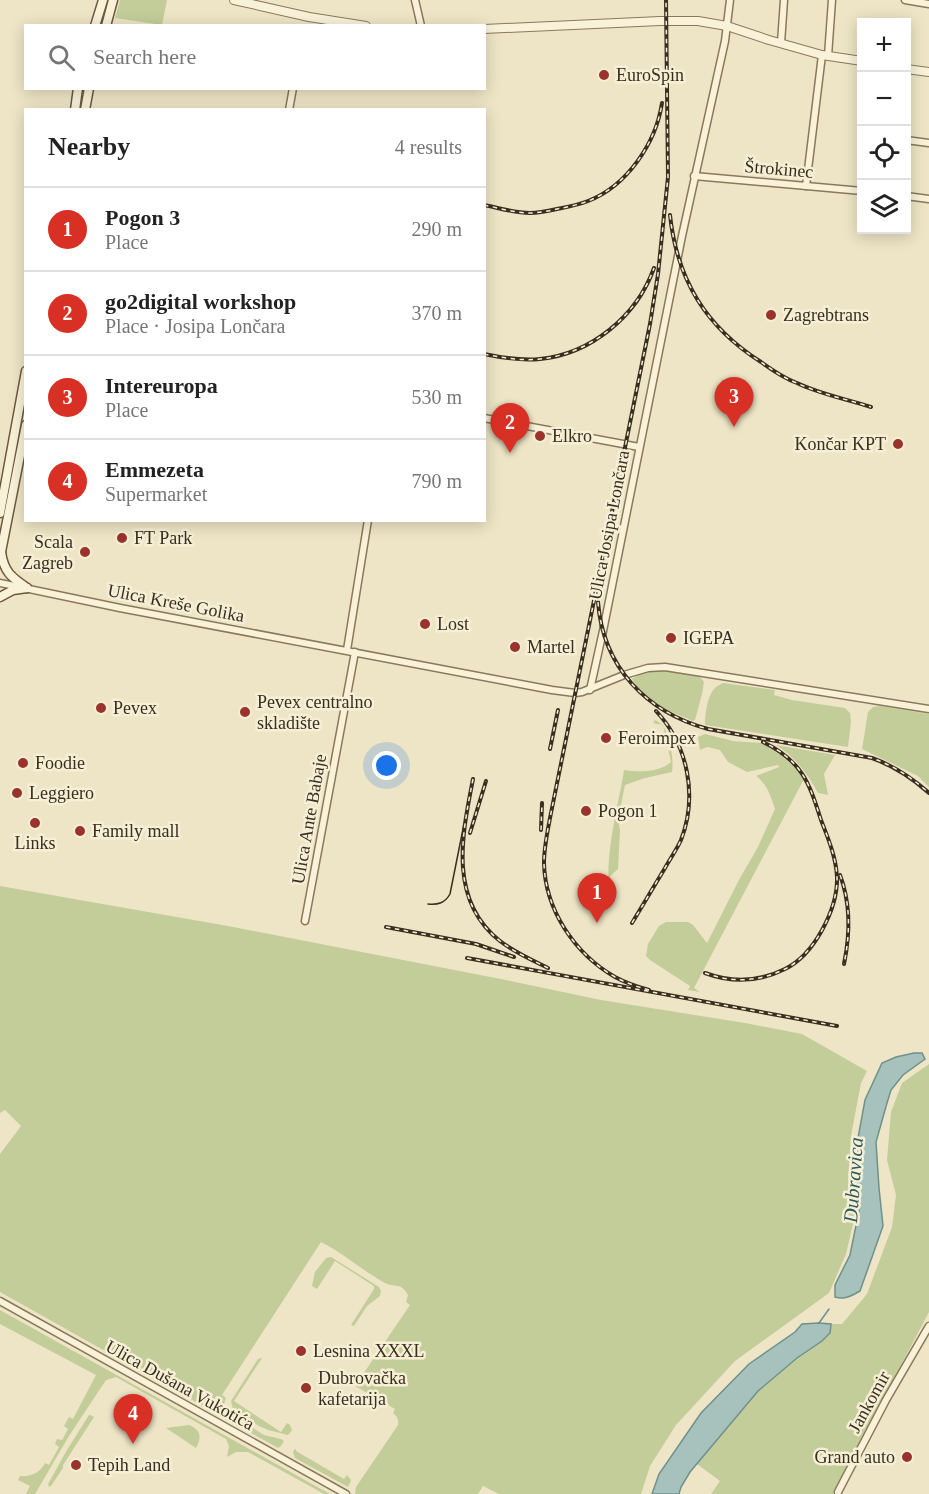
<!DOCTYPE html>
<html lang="en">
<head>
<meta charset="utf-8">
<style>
	:root { --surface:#fff; --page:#f2f2f2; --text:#222; --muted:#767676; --line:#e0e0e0; --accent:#d93025 }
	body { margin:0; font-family:Georgia,serif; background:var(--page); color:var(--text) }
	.controls { position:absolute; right:18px; top:18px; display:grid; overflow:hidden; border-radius:0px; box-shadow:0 3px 15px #0003 }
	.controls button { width:54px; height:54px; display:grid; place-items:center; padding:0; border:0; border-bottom:2px solid var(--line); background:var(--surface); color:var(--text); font:30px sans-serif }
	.you { position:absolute; left:387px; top:766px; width:21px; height:21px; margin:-15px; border:4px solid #fff; border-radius:50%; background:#1a73e8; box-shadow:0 0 0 9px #1a73e833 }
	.badge { display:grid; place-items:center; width:39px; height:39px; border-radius:50%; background:var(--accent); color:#fff; font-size:20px; font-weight:700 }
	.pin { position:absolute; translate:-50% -50px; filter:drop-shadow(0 2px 3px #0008) }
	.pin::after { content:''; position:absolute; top:32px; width:21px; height:18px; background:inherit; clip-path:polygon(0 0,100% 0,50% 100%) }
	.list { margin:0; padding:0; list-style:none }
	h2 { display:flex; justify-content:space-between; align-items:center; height:78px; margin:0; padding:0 24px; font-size:26px }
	h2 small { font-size:20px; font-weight:400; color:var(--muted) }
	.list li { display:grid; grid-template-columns:39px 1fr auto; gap:18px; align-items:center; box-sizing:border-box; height:84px; padding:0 24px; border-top:2px solid var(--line) }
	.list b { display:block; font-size:22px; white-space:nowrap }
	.list p { margin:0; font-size:20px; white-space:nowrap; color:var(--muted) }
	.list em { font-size:20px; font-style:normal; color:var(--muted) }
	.icon { flex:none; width:33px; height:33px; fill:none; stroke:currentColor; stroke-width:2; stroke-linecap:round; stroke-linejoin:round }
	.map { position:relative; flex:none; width:929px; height:1494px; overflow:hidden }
	.search { position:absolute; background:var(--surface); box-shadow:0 3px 15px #0003; left:24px; top:24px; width:462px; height:66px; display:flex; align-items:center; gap:15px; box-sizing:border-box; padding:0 21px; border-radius:0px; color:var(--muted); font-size:22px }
	.panel { position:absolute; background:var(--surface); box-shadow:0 3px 15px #0003; left:24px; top:108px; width:462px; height:414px; border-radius:0px }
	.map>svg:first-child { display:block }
</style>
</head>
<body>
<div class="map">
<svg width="929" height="1494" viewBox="0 0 929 1494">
	<rect width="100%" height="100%" fill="#eee5c6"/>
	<g fill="#c3cd99">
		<path d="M 120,0 L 167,0 L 162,25 L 115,18 Z"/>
		<path d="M 662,670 L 700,677 L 704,682 L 702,694 L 695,720 L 692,721 C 686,717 680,716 674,713 C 658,707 639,694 632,679 C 642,672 650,671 662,670 Z"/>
		<path d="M 723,683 L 775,690 L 774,695 L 792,700 L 845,708 L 850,713 L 851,722 L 848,747 L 705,725 C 705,714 707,697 714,689 C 716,686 720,685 723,683 Z"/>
		<path d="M 880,706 L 929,714 L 929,787 L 918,776 L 862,749 L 868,712 L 873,707 Z"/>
		<path d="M 655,720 C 657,721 662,724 663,726 C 670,736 674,760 672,772 L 645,778 L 625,785 L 618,820 L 620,830 L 618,869 L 610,876 L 612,897 C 601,867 619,803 624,770 C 639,772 659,773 671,762 L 663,725 L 653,723 Z"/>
		<path d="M 705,734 L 733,741 L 761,743 L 781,755 L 795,768 L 804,779 L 694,988 L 700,992 L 688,990 L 690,986 L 650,960 L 646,956 L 648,944 L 659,926 L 666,922 L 688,922 L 693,925 L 707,943 L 740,878 L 758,847 L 775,809 C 771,797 767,784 756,776 L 779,767 L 778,765 L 747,772 L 728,762 L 720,750 L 707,747 L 700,750 L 698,737 Z"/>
		<path d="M 776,745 L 835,755 L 824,774 L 828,795 L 818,793 C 808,774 795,757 776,745 Z"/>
		<path d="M 0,886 L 228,926 L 506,980 L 601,1000 L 745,1023 L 802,1034 L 867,1071 L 861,1083 L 851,1136 L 848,1179 L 857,1207 L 846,1254 L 829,1293 L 735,1361 L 676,1425 L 650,1466 L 641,1494 L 499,1494 L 483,1486 L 478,1494 L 355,1494 L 356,1487 L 398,1425 C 399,1419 397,1416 393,1413 L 395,1409 L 355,1386 L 410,1305 L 406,1302 L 408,1295 C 401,1282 395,1288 385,1283 C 363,1271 343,1253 321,1242 L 222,1395 L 226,1398 L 224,1404 L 226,1411 L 264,1435 L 281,1439 L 284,1441 L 281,1446 L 278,1448 L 0,1292 L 0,1154 L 21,1126 L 5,1110 L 0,1113 Z"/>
		<path d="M 929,1064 L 929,1312 L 833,1494 L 711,1494 L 720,1481 L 697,1464 L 758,1391 L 797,1358 L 822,1341 L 829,1333 L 831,1324 L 842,1324 L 867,1294 L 892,1227 L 896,1195 L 887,1160 L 891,1112 L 902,1083 Z"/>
		<path d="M 331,1257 L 379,1287 L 381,1291 L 380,1296 L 367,1306 L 354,1326 L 351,1325 L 374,1289 L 374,1286 L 335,1261 L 317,1289 L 312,1286 L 315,1272 L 326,1258 Z"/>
		<path d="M 0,1310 L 330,1494 L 324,1494 L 248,1452 L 236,1452 L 227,1457 L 229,1446 L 226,1439 L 116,1377 L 106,1380 L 69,1436 L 35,1494 L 26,1494 L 30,1486 L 18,1480 L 20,1476 C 31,1477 40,1473 45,1463 L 49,1465 L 59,1447 L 55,1444 L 57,1439 L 62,1440 L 68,1429 L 64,1426 L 69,1417 L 73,1419 L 96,1375 L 0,1324 Z"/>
		<path d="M 261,1358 L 262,1358 L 234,1401 L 281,1432 L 287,1423 L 290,1425 L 292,1430 L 288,1435 L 268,1430 L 259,1426 L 233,1409 L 231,1401 L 258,1359 Z"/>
		<path d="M 89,1415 L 90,1415 L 94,1417 L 63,1465 L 63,1468 L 51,1486 L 49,1487 L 48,1484 L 67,1450 Z"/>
		<path d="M 189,1425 C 201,1430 202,1437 196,1448 L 166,1428 Z"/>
		<path d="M 295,1449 L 296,1449 L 296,1451 L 344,1479 L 347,1475 L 351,1480 L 350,1483 L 348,1487 L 295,1458 L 293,1452 Z"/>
	</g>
	<g fill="#a7c2bc" stroke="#6e918b" stroke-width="1.5">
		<path d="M 914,1053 L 922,1053 L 925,1059 L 903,1075 L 891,1090 L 887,1103 L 876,1142 L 879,1188 L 883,1226 L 860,1291 C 851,1296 845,1300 835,1297 L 835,1285 L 850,1255 L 860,1206 L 856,1187 L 858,1138 L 865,1100 L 882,1063 L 896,1057 Z"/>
		<path d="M 819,1323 L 831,1324 L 830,1333 L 822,1341 L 797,1358 L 758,1391 L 690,1472 L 681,1487 L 679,1494 L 652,1494 L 659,1474 L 701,1413 L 749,1364 L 795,1332 L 802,1324 Z"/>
	</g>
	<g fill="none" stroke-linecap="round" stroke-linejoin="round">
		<path stroke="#6e918b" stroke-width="1.5" d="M 819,1323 L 829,1309"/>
		<g stroke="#8a785b" stroke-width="9">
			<g id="minor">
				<path d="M 415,0 L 421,26"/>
				<path d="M 905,0 L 929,4"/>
				<path d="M 781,43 L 784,0"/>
				<path d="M 828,56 L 832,0"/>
				<path d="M 289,110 L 293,88"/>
				<path d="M 906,140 L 929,143"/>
				<path d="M 694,176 L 862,191"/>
				<path d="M 806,186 L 822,55"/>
				<path d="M 906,196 L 929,199"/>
				<path d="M 484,418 L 639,447"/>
				<path d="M 0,583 L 120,608 L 552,690 L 575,693 L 582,692 L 624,675 L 648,668 L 665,667 L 929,709"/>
				<path d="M 347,650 L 368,520"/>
				<path d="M 590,690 L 603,631 L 682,236 L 725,41 L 730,0"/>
				<path d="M 305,921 L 355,652"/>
				<path d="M 0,1301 L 346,1494"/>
				<path d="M 838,1492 L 886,1400 L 929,1326"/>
			</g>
		</g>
		<g stroke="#8a785b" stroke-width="10">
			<g id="tertiary">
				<path d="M 234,0 L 309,17 L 366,26"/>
				<path d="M 484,29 L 660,21 L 698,21 L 727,26 L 769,40 L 822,55 L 862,61"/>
				<path d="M 906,69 L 929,72"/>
			</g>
		</g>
		<g stroke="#6c593e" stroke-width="11">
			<g id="secondary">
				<path d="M 95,26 L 103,0"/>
				<path d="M 106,26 L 113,0"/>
				<path d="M 75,110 L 78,88"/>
				<path d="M 85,110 L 89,88"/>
				<path d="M 0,513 L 26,371"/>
				<path d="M 1,552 C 4,572 11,577 27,588"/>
				<path d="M 0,557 L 26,425"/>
				<path d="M 0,597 L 13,590 L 27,588"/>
			</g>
		</g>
		<use href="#minor" stroke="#f9f2d9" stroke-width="6"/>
		<use href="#tertiary" stroke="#f9f2d9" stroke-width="8"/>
		<use href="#secondary" stroke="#f9f2d9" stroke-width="8"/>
		<path stroke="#3a2e1f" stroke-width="1.5" d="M 428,904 C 438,905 445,903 450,894 L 464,824"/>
		<g stroke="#3a2e1f" stroke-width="4">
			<g id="rail">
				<path d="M 484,205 C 499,208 515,213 530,213 C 539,213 548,211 557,209 C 567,207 578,205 588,201 C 627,186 656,143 662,103"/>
				<path d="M 670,215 C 677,280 706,327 761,362 C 772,370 784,378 797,383 C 820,394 846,399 871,407"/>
				<path d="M 484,354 C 503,358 521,361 540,359 C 591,354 637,316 654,268"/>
				<path d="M 598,602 C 603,667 646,712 708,729 L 872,758 C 894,766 911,777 929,793"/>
				<path d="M 550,749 L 558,710"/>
				<path d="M 473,779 C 462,835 448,900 500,941 C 514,952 532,960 548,968"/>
				<path d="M 541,830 L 542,803"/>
				<path d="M 470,833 L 486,781"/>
				<path d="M 840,875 C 851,904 850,935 844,964"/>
				<path d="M 632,923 C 643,905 654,886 665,868 C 670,859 677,849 681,840 C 698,796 688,745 656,711"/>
				<path d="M 386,927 L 476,944 L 514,957"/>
				<path d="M 467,958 L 837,1026"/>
				<path d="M 705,973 C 732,983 759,982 785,969 C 814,955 838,909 837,877 C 836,857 828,838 821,820 C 809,782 802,761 763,742"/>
				<path d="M 649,990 C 638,987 626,983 615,977 C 575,954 545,910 544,863 C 544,846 548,829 551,813 L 650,324 L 658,274 L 668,177 L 666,0"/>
			</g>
		</g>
		<use href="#rail" stroke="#f6efd5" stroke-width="1.5" stroke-dasharray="4.5" stroke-linecap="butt"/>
	</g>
	<g fill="#99332b" stroke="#f6efd5" stroke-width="2">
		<circle cx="604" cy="75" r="6"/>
		<circle cx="771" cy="315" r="6"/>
		<circle cx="540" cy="436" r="6"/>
		<circle cx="898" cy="444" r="6"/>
		<circle cx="122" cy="538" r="6"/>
		<circle cx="85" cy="552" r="6"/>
		<circle cx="425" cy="624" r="6"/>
		<circle cx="671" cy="638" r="6"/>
		<circle cx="515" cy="647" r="6"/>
		<circle cx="101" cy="708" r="6"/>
		<circle cx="245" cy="712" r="6"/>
		<circle cx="606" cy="738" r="6"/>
		<circle cx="23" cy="763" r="6"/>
		<circle cx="17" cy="793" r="6"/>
		<circle cx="586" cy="811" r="6"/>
		<circle cx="35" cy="823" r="6"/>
		<circle cx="80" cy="831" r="6"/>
		<circle cx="301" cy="1351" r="6"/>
		<circle cx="306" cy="1388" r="6"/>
		<circle cx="907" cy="1457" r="6"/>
		<circle cx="76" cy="1465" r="6"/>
	</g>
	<g text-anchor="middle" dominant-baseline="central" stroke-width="5" stroke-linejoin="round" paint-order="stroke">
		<g font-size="18" fill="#3a2e1f" stroke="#f6efd5" text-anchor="start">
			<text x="616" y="75">EuroSpin</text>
			<text x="783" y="315">Zagrebtrans</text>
			<text x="552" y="436">Elkro</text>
			<text x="886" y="444" text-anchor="end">Končar KPT</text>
			<text x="134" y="538">FT Park</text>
			<text x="73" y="542" text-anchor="end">Scala<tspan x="73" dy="21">Zagreb</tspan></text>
			<text x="437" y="624">Lost</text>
			<text x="683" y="638">IGEPA</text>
			<text x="527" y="647">Martel</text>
			<text x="257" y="702">Pevex centralno<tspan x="257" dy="21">skladište</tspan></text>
			<text x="113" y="708">Pevex</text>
			<text x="618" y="738">Feroimpex</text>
			<text x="35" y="763">Foodie</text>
			<text x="29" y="793">Leggiero</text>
			<text x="598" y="811">Pogon 1</text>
			<text x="92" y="831">Family mall</text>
			<text x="35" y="843" text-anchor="middle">Links</text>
			<text x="313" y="1351">Lesnina XXXL</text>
			<text x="318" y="1378">Dubrovačka<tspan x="318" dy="21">kafetarija</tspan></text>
			<text x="895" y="1457" text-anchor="end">Grand auto</text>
			<text x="88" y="1465">Tepih Land</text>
		</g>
		<g font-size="18" fill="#3a2e1f" stroke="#f6efd5">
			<text transform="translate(779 169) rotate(5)">Štrokinec</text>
			<text transform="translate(609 525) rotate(-79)">Ulica Josipa Lončara</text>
			<text transform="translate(176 603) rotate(11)">Ulica Kreše Golika</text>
			<text transform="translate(309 819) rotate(-80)">Ulica Ante Babaje</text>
			<text transform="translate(180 1385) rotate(29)">Ulica Dušana Vukotića</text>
			<text transform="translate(869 1402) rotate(-61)">Jankomir</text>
		</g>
		<g font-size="20" font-style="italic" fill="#2e595a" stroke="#f6efd5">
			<text transform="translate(853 1180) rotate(-86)">Dubravica</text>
		</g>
	</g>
</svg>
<div class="controls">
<button>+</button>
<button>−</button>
<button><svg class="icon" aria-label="locate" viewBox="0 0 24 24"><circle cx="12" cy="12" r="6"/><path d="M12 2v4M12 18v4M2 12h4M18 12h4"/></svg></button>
<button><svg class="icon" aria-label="layers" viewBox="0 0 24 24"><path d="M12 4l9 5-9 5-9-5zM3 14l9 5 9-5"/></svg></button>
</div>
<div class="you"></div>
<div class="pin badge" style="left:597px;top:923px">1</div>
<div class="pin badge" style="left:510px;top:453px">2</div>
<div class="pin badge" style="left:734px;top:427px">3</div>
<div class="pin badge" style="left:133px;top:1444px">4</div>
<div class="search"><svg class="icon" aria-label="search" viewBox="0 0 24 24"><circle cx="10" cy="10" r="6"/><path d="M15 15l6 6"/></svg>Search here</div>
<section class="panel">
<h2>Nearby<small>4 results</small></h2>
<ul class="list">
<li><span class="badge">1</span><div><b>Pogon 3</b><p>Place</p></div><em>290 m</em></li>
<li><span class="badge">2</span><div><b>go2digital workshop</b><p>Place · Josipa Lončara</p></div><em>370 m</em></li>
<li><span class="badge">3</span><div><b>Intereuropa</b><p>Place</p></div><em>530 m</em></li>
<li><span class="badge">4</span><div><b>Emmezeta</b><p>Supermarket</p></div><em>790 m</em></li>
</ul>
</section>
</div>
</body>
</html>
